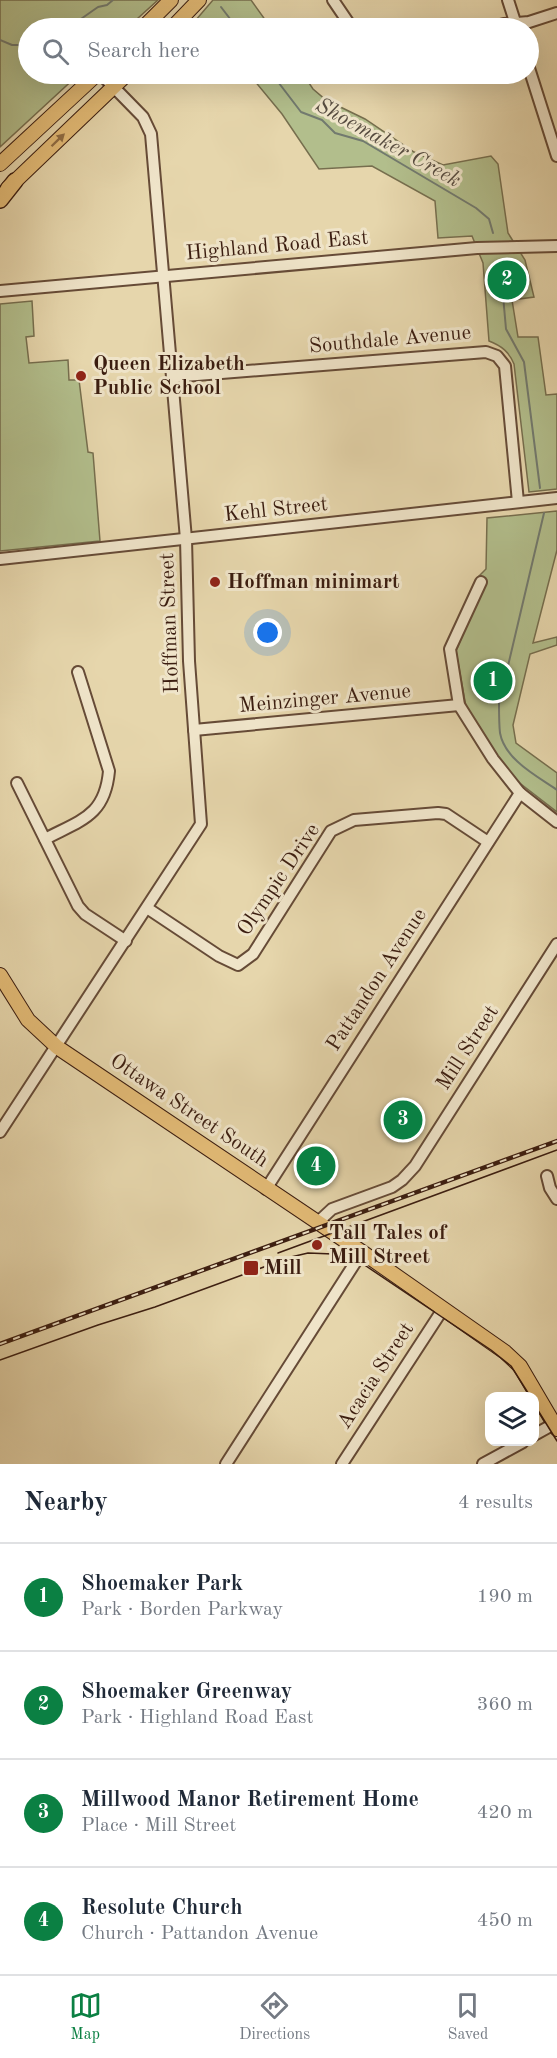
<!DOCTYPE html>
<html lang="en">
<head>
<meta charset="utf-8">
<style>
	:root { --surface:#fff; --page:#f2f2f3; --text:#1f2937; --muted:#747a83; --line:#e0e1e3; --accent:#0b8043 }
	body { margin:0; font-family:"Old Standard TT",serif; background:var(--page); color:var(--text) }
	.controls { position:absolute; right:18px; bottom:18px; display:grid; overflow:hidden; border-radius:12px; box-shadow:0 6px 24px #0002 }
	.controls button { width:54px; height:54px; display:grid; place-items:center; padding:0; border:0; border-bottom:2px solid var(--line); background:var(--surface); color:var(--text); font:30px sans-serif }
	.you { position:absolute; left:268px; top:633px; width:21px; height:21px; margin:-15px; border:4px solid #fff; border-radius:50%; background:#1a73e8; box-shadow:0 0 0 9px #1a73e833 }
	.badge { display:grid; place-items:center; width:39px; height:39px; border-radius:50%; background:var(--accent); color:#fff; font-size:20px; font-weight:700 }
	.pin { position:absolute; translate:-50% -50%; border:3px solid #fff; box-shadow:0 2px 6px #0006 }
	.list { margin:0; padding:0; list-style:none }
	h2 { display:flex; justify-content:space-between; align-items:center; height:78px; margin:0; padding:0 24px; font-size:26px }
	h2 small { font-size:20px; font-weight:400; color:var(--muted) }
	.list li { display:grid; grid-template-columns:39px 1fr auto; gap:18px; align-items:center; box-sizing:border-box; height:108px; padding:0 24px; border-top:2px solid var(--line) }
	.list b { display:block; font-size:22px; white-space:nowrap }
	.list p { margin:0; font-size:20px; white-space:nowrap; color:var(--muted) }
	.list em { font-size:20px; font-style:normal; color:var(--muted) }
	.icon { flex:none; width:33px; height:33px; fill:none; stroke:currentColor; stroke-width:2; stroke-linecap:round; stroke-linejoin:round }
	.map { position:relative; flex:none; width:557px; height:1464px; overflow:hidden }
	.search { position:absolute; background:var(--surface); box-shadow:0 6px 24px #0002; left:18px; right:18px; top:18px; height:66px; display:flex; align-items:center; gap:15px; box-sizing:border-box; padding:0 21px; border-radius:33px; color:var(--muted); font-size:22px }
	.sheet { height:510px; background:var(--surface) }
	nav { display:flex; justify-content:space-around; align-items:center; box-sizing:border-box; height:84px; border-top:2px solid var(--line); background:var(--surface); font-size:16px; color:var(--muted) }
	nav a { display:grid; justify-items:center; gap:3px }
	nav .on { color:var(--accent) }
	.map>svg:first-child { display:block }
</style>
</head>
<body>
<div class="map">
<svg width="557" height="1464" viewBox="0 0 557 1464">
	<rect width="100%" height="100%" fill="#e6d6ac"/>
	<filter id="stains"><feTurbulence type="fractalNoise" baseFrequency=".00333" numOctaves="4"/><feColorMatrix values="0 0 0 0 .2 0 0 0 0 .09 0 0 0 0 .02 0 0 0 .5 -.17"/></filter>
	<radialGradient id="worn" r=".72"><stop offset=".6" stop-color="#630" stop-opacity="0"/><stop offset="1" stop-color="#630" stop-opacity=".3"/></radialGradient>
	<g fill="#b2be8c" stroke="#766e4e" stroke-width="1.5">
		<path d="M 0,0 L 158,0 L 127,28 L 28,28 L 28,74 L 79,74 L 0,147 Z"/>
		<path d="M 213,0 L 251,0 L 271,28 L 189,28 Z"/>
		<path d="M 249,74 L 303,74 L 313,89 L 326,100 L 365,119 L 414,152 L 443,165 L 491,156 L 498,164 L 508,233 L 525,260 L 534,297 L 512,300 L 518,337 L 538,337 L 546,395 L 557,394 L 557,489 L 529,492 L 514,364 C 509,352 502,346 489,341 L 483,263 L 472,236 L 438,238 L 435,201 L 372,166 L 319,169 L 282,114 Z"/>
		<path d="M 32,301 L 34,336 L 26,337 L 29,363 L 68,360 L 69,380 L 79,380 L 88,452 L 93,453 L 100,541 L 0,551 L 0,304 Z"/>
		<path d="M 557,511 L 557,550 L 533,643 L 557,637 L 557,645 L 530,654 L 513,725 L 516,743 L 557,773 L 557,812 L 517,781 L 492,751 L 466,707 L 456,651 L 483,586 L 477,578 L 486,569 L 487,518 Z"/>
	</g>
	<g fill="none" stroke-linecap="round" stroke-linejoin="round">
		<g stroke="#727a6f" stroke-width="2">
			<path d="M 221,7 L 237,28"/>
			<path d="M 68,28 L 98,7 L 107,5 L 113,0"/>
			<path d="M 0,40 L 12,45 L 28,45"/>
			<path d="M 272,74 L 301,112 L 322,120 L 335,133 L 363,141 L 476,208 L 489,219 L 493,233"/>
			<path d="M 500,262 L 506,329 L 524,362 L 540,488"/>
			<path d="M 544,513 L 499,704 C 499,713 499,724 500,733 C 505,760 537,776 557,790"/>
		</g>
		<g stroke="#664b37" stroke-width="14">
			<g id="minor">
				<path d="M 333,0 L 352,28"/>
				<path d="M 508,0 L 517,28"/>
				<path d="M 490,28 L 504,24 L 529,22 L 557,13"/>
				<path d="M 528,65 L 557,156"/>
				<path d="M 0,291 L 477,248 L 557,246"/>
				<path d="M 172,377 L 486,352 L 497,356 L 505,366 L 518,502"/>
				<path d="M 0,559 L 557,498"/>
				<path d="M 481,582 L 450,649 L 459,705 L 493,759 L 520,793 L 557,822"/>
				<path d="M 194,730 L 459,705"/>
				<path d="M 17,783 L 78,906 L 85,914 L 126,941"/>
				<path d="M 45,839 C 81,820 105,816 109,771 L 78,672"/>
				<path d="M 147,908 L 219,956 L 238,965 L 253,954 L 331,831 L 354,820 L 438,813 L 446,814 L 488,842"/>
				<path d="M 0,1132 L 201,824 L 189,661 L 186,539 L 151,134 L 143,117 L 101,74"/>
				<path d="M 547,1176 L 550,1188 L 557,1199"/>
				<path d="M 266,1189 L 520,793"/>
				<path d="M 317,1223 L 332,1209 L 392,1187 L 402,1180 L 415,1166 L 557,944"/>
				<path d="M 534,1435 L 554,1424"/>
				<path d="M 226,1464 L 362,1252"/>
				<path d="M 342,1464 L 443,1309"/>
				<path d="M 483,1464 L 523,1442"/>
			</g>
		</g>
		<g stroke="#3b1d10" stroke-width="16">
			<g id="major">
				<path d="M 143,28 L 171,0"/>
				<path d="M 172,28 L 199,0"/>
				<path d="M 0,164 L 97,74"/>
				<path d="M 8,188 L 127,74"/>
				<path d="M 0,975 L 28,1020 L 57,1047 L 362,1252 L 505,1352 L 520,1366 L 557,1429"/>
			</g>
		</g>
		<g stroke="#3b1d10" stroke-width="18">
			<path id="highway" d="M 0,200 L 15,181"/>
		</g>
		<use href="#minor" stroke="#efe4c9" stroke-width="10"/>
		<use href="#major" stroke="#e3bb76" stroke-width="14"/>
		<use href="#highway" stroke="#e3bb76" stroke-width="15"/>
		<g stroke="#3b1d10" stroke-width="1.5">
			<path d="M 278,1253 L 557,1150"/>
			<path d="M 0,1360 L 98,1325 L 155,1307 L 291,1257 L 308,1253 L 333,1254 L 363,1264 L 491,1350 L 511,1366 L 530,1396"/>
			<path d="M 534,1404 L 557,1441"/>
		</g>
		<g stroke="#3b1d10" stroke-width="4.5">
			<path id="rail" d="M 0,1344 L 557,1141"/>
		</g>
		<use href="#rail" stroke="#efe4c9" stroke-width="2" stroke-dasharray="7" stroke-linecap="butt"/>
	</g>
	<defs><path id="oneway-solid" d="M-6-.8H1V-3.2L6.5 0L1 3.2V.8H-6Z" transform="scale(1.5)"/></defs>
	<use fill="#8f6c43" href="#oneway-solid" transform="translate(58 140) rotate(-44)"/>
	<g fill="#8f2418" stroke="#efe4c9" stroke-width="2">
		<circle cx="81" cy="376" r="6"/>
		<circle cx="215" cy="582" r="6"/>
		<circle cx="317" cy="1245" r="6"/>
		<rect x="243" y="1260" width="16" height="16" rx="3"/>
	</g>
	<g text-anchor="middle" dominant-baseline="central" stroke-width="6" stroke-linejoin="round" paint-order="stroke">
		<g font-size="21" fill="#3b1d10" stroke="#efe4c9">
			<text transform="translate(277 246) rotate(-5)">Highland Road East</text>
			<text transform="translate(390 340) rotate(-5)">Southdale Avenue</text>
			<text transform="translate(276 510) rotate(-6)">Kehl Street</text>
			<text transform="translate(170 623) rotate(-92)">Hoffman Street</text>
			<text transform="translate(325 699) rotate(-5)">Meinzinger Avenue</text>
			<text transform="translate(279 880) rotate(-56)">Olympic Drive</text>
			<text transform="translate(377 980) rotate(-57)">Pattandon Avenue</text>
			<text transform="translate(468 1048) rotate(-57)">Mill Street</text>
			<text transform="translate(189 1111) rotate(34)">Ottawa Street South</text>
			<text transform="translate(376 1376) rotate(-57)">Acacia Street</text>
		</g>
		<g font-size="21" font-weight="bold" fill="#3b1d10" stroke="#efe4c9" text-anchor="start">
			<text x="93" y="364">Queen Elizabeth<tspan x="93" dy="24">Public School</tspan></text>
			<text x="227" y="582">Hoffman minimart</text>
			<text x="329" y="1233">Tall Tales of<tspan x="329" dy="24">Mill Street</tspan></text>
			<text x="264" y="1268">Mill</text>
		</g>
		<g font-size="22" font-style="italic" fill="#574c40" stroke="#efe4c9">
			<text transform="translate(388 143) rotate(29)">Shoemaker Creek</text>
		</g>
	</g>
	<rect width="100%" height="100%" filter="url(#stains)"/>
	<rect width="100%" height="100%" fill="url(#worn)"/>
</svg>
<div class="controls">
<button><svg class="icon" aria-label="layers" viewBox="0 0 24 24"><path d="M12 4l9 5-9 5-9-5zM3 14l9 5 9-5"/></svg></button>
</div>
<div class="you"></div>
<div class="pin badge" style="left:493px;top:681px">1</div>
<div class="pin badge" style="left:507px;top:280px">2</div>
<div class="pin badge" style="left:403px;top:1120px">3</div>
<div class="pin badge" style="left:316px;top:1166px">4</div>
<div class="search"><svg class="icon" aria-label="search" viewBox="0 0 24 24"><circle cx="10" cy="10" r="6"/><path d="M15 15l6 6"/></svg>Search here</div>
</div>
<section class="sheet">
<h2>Nearby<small>4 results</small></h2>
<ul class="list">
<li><span class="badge">1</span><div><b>Shoemaker Park</b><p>Park · Borden Parkway</p></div><em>190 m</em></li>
<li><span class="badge">2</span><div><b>Shoemaker Greenway</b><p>Park · Highland Road East</p></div><em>360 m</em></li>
<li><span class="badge">3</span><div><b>Millwood Manor Retirement Home</b><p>Place · Mill Street</p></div><em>420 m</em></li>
<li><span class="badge">4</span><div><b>Resolute Church</b><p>Church · Pattandon Avenue</p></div><em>450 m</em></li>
</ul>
</section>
<nav>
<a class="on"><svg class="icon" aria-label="map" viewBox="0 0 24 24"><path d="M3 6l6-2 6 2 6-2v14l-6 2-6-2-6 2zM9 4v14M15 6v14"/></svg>Map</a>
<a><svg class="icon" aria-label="directions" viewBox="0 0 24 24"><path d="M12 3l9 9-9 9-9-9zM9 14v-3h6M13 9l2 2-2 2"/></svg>Directions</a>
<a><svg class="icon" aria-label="saved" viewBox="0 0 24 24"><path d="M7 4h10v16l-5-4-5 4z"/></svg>Saved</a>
</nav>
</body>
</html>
